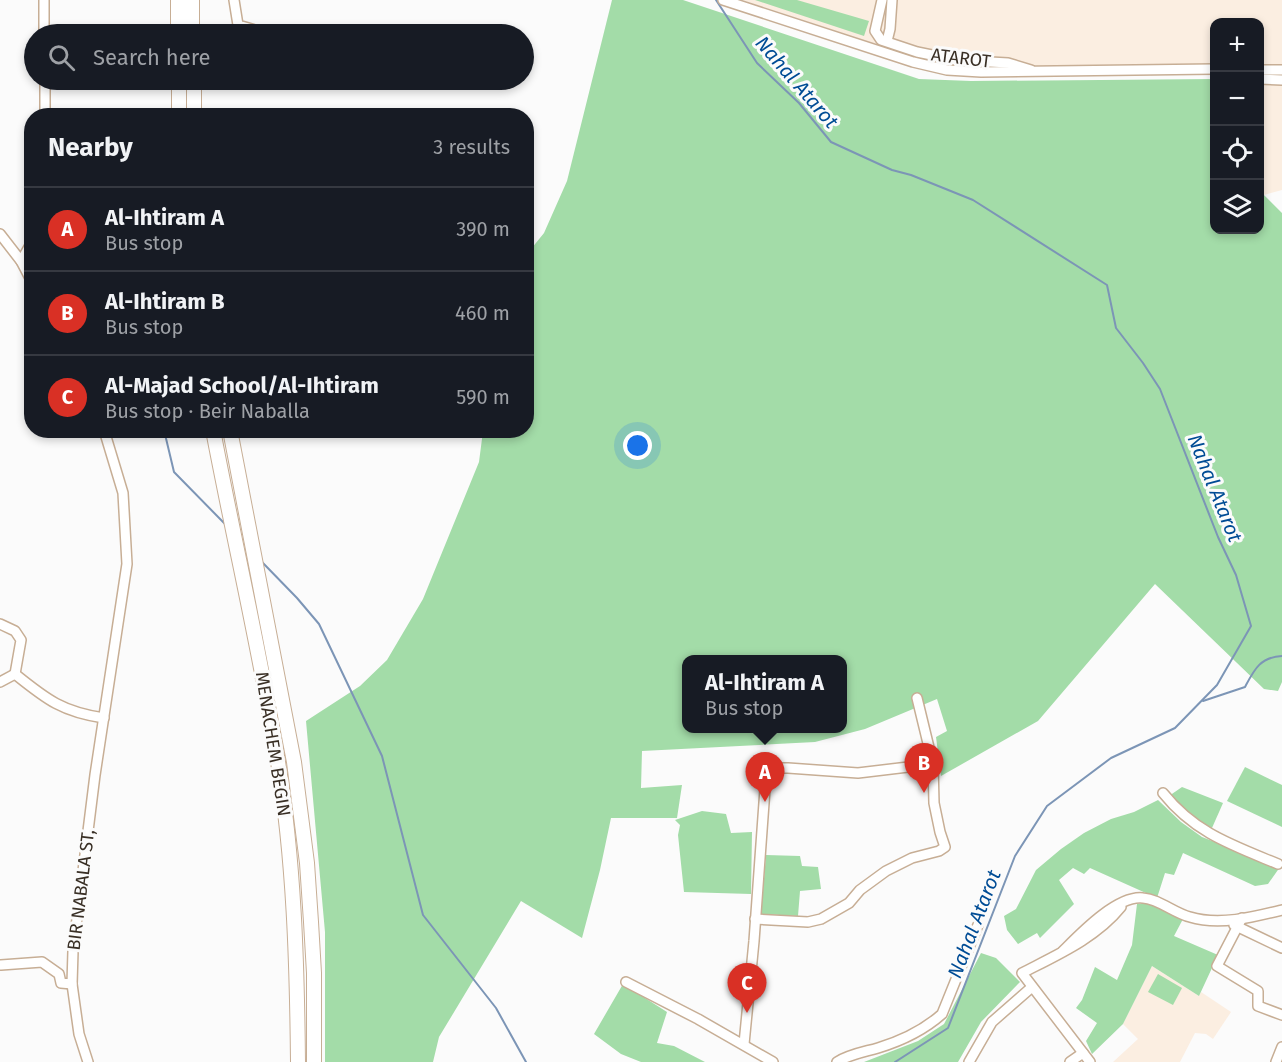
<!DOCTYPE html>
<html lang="en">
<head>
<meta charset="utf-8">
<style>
	:root { --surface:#171b24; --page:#20242c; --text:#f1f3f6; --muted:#9ea1a6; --line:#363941; --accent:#d93025 }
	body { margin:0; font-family:"Fira Sans",sans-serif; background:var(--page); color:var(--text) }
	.controls { position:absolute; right:18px; top:18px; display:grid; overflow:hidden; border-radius:12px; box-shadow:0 3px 9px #0003 }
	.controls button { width:54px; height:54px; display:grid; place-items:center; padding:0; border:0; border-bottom:2px solid var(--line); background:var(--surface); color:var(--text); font:30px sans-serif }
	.you { position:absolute; left:638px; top:446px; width:21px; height:21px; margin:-15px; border:4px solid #fff; border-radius:50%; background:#1a73e8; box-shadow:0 0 0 9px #1a73e833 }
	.badge { display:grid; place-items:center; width:39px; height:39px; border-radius:50%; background:var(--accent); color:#fff; font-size:20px; font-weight:700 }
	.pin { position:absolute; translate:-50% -50px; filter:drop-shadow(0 2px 3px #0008) }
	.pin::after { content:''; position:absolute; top:32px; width:21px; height:18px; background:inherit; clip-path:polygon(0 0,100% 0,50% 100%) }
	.popup { position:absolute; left:682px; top:655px; width:165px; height:78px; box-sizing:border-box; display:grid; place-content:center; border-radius:12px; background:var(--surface); filter:drop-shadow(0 2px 4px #0005); font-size:20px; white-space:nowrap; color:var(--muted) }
	.popup b { font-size:22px; color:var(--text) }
	.popup::after { content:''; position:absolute; left:50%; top:100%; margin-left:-12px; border:12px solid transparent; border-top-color:var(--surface) }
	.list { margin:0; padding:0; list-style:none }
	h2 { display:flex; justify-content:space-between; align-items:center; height:78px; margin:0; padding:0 24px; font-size:26px }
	h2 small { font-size:20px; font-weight:400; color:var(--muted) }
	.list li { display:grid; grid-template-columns:39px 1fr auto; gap:18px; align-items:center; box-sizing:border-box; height:84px; padding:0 24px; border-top:2px solid var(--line) }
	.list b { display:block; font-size:22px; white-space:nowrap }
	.list p { margin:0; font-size:20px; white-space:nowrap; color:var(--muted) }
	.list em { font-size:20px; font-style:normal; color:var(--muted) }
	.icon { flex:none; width:33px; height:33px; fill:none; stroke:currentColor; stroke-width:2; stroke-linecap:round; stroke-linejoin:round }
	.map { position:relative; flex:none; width:1282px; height:1062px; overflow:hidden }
	.search { position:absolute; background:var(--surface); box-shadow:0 3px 9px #0003; left:24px; top:24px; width:510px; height:66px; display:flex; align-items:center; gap:15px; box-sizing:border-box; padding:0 21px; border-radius:33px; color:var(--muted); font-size:22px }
	.panel { position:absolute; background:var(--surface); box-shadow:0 3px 9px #0003; left:24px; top:108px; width:510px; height:330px; border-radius:24px }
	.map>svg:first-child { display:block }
</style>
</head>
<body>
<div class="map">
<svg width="1282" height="1062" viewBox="0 0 1282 1062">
	<rect width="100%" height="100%" fill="#fbfbfb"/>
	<g fill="#fbeee1">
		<path d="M 742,0 L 1282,0 L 1282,66 L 1260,66 L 1260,22 L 1214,22 L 1214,66 L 942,66 Z"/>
		<path d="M 1260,82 L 1282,83 L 1282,190 L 1260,196 Z"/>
		<path d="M 1152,966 L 1199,996 L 1201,992 L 1231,1012 L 1213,1039 L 1206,1034 L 1195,1033 L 1180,1062 L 1113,1062 L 1138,1039 L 1123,1024 Z"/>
	</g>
	<g fill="#a3dca8" fill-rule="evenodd">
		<path d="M 612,0 L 683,0 L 919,79 L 971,81 L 1214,79 L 1214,230 L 1260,230 L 1260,191 L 1282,213 L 1282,682 L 1278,691 L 1264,689 L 1155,584 L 1038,721 L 941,776 L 936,737 L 947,731 L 937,699 L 865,729 L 815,742 L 642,751 L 641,788 L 682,785 L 677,818 L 611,818 L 600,870 L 582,938 L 521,901 L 439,1037 L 433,1062 L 325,1062 L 325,932 L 306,721 L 360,686 L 387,660 L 423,599 L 479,462 L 483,431 L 526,430 L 527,254 L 544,233 L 567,181 ZM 687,660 L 843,660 L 843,728 L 687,728 Z"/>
		<path d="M 755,0 L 797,0 L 869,21 L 864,36 Z"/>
		<path d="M 1245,767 L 1282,785 L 1282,827 L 1227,801 Z"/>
		<path d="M 1182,787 L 1223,803 L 1212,828 L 1197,822 L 1169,796 Z"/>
		<path d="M 1158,800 L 1181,822 L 1202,837 L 1280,867 L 1268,884 L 1255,886 L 1183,853 L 1174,875 L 1165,873 L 1157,898 L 1090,868 L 1084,874 L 1073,868 L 1059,880 L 1074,904 L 1040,938 L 1037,933 L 1018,944 L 1007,930 L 1004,916 L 1016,909 L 1036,870 L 1061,849 L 1084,833 L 1111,819 L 1134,812 Z"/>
		<path d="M 702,811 L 726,814 L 731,833 L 752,832 L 751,894 L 684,892 L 678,835 L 680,825 L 675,820 Z"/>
		<path d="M 766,855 L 800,856 L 802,866 L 818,867 L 821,889 L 800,891 L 798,916 L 761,914 Z"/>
		<path d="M 1146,903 L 1183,919 L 1174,936 L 1218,955 L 1199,996 L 1152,966 L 1123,1024 L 1092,1054 L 1086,1041 L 1097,1023 L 1076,1008 L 1082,1000 L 1095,967 L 1117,980 L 1132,945 L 1137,904 Z"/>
		<path d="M 981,953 L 996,958 L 1020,982 L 981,1022 L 958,1062 L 864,1062 L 918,1041 L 944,1024 Z"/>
		<path d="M 1158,974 L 1182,988 L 1173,1005 L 1148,992 Z"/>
		<path d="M 623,984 L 667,1012 L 657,1043 L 674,1046 L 705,1062 L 641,1062 L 621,1054 L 594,1034 Z"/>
	</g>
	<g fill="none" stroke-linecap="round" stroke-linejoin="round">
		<g stroke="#7c95b6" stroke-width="2">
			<path d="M 716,0 L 757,63 L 799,103 L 831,142 L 892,170 L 911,175 L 973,200 L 1107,285 L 1116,328 L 1143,363 L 1160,389 L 1218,537 L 1236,575 L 1251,626 L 1217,685 L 1175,728 L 1111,758 L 1047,806 L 1015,856 L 948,1028 L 895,1062"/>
			<path d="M 164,430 L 174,472 L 226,525"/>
			<path d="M 261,561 L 297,598 L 319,624 L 382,756 L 423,915 L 496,1008 L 526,1062"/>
			<path d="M 1203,701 L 1245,687 C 1254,670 1260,657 1282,656"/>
		</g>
		<g stroke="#c7ae95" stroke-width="12">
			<g id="minor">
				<path d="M 44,0 L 44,34"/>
				<path d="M 234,0 L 238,25 L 269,34"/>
				<path d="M 723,0 L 913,62 L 947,70 L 981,72 L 1214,69"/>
				<path d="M 882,0 L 875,31 L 881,40 L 917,52 L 956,60 L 1008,63 L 1031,70"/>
				<path d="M 887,41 L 890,29 L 892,0"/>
				<path d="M 1260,70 L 1282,70"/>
				<path d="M 1260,79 L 1282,80"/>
				<path d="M 45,80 L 45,116"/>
				<path d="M 0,234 L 21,261 L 32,282"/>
				<path d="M 21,261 L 32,242"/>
				<path d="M 0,624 L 15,631 L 21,640 L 15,674 C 47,700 63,712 104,718"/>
				<path d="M 0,682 L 15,674"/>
				<path d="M 1163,793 C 1195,833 1232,845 1278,864"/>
				<path d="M 1242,918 L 1217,966 L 1258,991 L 1258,1006 L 1282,1015"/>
				<path d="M 755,919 L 808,922 L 821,919 L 849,903 L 860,890 L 886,871 L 912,858 L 939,851 L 945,847 L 940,832 L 934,803 L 933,764 L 917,698"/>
				<path d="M 1234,925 L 1282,948"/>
				<path d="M 1063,951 C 1080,934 1117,895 1143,898 C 1159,899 1174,913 1190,917 C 1219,926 1254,917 1282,910"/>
				<path d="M 1,965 L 42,962 L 59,974 L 61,983 L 72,984"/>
				<path d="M 626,982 L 698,1019 L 773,1062"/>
				<path d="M 744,1044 L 754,941 L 765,789 L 771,768 L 788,768 L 858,773 L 933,764"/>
				<path d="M 88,1062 L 79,1034 L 72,984 L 73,951 L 95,775 L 127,564 L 123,493 L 104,430"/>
				<path d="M 837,1062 C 850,1054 864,1052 878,1048 C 901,1041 924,1030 942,1014 L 978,925"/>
				<path d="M 969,1062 L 992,1022 L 1032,987"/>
				<path d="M 1070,1062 L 1083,1053"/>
				<path d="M 1090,1062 L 1022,973 C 1057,955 1096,938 1121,907"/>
				<path d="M 1276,1062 L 1282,1047"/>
			</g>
		</g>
		<g stroke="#c7ae95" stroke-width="16">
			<g id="highway">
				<path d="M 178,0 L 178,34"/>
				<path d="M 192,0 L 192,34"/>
				<path d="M 179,80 L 179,116"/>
				<path d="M 194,80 L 194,116"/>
				<path d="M 213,430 C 234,541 260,651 278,762 C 294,861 297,962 298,1062"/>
				<path d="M 230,430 L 294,762 L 307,863 L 311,922 L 314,973 L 314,1062"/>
			</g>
		</g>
		<use href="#minor" stroke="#fff" stroke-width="9"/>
		<use href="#highway" stroke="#fff" stroke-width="14"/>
	</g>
	<g text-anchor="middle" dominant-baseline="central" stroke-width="6" stroke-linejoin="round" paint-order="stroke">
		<g font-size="18" fill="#392f25" stroke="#fbfbfb">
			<text transform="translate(961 58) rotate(7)">ATAROT</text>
			<text transform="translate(273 744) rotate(81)">MENACHEM BEGIN</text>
			<text transform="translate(81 890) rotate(-83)">BIR NABALA ST,</text>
		</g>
		<g font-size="20" font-style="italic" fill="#004c95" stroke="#fbfbfb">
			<text transform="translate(797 82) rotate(49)">Nahal Atarot</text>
			<text transform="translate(1215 488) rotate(68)">Nahal Atarot</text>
			<text transform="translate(974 924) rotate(-69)">Nahal Atarot</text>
		</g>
	</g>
</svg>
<div class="controls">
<button>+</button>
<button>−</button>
<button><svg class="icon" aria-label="locate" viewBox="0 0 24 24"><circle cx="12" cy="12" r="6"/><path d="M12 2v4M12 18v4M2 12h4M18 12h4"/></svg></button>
<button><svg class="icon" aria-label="layers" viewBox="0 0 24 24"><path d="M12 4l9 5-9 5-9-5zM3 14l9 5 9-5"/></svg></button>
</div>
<div class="you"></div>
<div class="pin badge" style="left:765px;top:802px">A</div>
<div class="popup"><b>Al-Ihtiram A</b>Bus stop</div>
<div class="pin badge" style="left:924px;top:793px">B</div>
<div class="pin badge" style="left:747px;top:1013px">C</div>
<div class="search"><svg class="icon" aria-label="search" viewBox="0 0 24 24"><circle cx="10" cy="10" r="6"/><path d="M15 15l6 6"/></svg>Search here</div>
<section class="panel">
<h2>Nearby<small>3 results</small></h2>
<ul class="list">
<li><span class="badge">A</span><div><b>Al-Ihtiram A</b><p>Bus stop</p></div><em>390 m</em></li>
<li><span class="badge">B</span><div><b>Al-Ihtiram B</b><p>Bus stop</p></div><em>460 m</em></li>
<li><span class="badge">C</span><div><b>Al-Majad School/Al-Ihtiram</b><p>Bus stop · Beir Naballa</p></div><em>590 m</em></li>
</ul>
</section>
</div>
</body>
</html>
